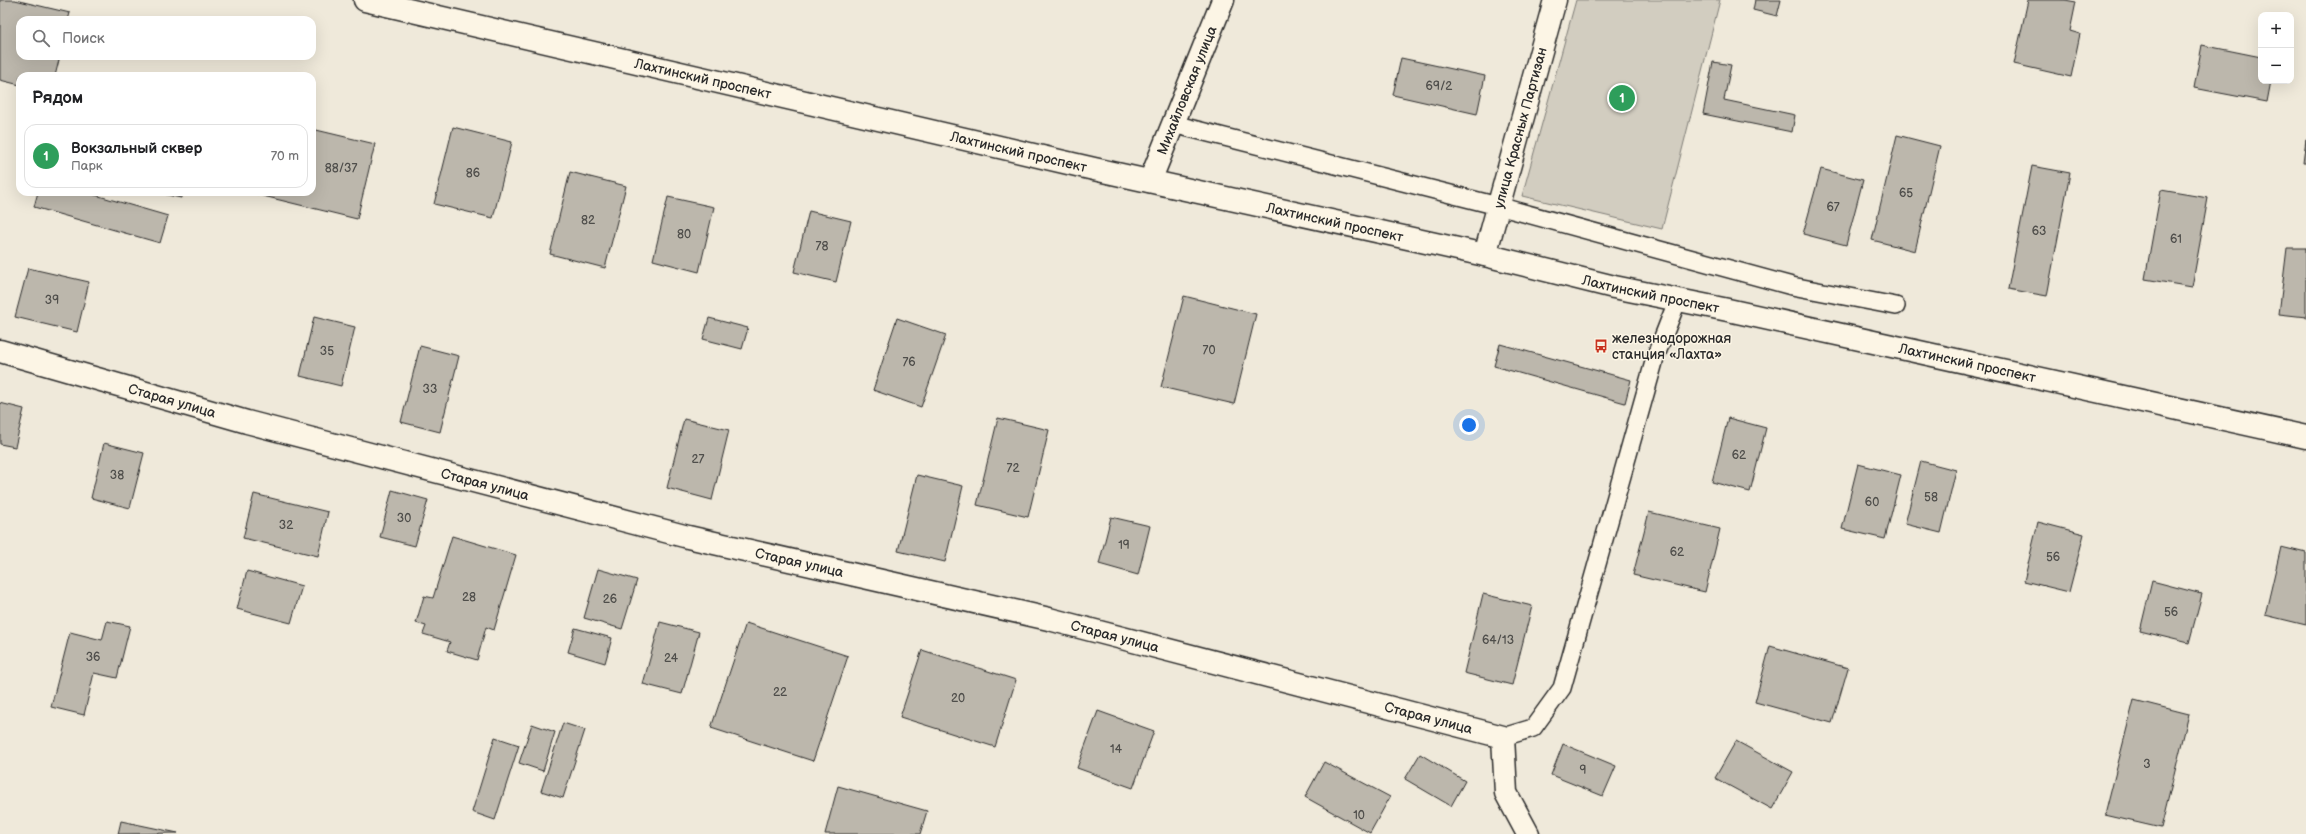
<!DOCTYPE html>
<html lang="ru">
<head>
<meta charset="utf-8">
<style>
	:root { --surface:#fff; --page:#f2f2f2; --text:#202124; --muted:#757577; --line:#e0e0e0; --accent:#1a73e8 }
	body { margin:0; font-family:"Balsamiq Sans",sans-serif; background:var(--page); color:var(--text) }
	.controls { position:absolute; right:12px; top:12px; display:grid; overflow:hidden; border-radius:8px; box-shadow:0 4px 16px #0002 }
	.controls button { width:36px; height:36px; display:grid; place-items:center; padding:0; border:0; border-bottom:1px solid var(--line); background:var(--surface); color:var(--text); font:20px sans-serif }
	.you { position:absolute; left:1469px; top:425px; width:14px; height:14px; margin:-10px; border:3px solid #fff; border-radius:50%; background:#1a73e8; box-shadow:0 0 0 6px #1a73e833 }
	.badge { display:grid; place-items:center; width:26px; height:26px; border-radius:50%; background:var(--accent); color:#fff; font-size:13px; font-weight:700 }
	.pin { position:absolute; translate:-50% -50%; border:2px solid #fff; box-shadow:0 1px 4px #0006 }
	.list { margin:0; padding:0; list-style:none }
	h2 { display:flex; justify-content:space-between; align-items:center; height:52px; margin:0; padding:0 16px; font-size:17px }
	h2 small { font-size:13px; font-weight:400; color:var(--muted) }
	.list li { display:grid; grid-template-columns:26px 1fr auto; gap:12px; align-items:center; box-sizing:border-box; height:64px; margin:0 8px 8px; padding:0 8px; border:1px solid var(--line); border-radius:12px }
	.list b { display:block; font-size:15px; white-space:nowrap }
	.list p { margin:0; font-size:13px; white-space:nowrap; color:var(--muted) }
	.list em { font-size:13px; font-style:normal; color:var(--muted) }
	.icon { flex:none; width:22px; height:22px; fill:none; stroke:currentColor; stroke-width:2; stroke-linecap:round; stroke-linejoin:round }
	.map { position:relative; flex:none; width:2306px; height:834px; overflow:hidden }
	.search { position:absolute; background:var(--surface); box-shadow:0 4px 16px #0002; left:16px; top:16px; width:300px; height:44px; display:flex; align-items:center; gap:10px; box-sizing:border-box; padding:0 14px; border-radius:12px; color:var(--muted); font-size:15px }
	.panel { position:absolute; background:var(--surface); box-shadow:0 4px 16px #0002; left:16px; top:72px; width:300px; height:124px; border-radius:12px }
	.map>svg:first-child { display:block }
</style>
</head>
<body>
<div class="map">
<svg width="2306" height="834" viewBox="0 0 2306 834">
	<rect width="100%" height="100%" fill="#efe9da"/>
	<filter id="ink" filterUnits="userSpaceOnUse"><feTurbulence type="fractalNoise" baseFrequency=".025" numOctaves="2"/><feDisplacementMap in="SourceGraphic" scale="8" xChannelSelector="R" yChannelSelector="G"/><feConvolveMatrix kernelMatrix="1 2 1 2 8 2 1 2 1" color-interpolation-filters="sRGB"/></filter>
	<g filter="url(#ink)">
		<path fill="#d2cdc0" stroke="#7e7c76" d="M 1576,0 L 1720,0 L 1662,229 L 1522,196 Z"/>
		<g fill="#bcb7ac" stroke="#2b2b2b">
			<path d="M 0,0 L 15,0 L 70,13 L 68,20 L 20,20 L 20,56 L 60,56 L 55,76 L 20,76 L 20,85 L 0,80 Z"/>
			<path d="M 1755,0 L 1781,0 L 1777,16 L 1753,10 Z"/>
			<path d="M 2028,0 L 2065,0 L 2076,2 L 2070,31 L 2080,34 L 2071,77 L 2014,64 Z"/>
			<path d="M 2202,45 L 2261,57 L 2261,81 L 2271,81 L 2267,102 L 2194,88 Z"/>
			<path d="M 1401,58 L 1485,76 L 1477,114 L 1393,95 Z"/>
			<path d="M 1713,62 L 1731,65 L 1724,100 L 1795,115 L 1792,132 L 1703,114 Z"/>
			<path d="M 453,127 L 512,142 L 493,218 L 434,204 Z"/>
			<path d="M 312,129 L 375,144 L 357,219 L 247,192 L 312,192 Z"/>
			<path d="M 1897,135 L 1940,146 L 1915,251 L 1872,240 Z"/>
			<path d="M 2306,139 L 2306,163 L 2303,163 Z"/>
			<path d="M 2032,166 L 2070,173 L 2047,296 L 2008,289 Z"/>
			<path d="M 1821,169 L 1863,180 L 1846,245 L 1803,234 Z"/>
			<path d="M 570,172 L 626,186 L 605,268 L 550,254 Z"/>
			<path d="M 2161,190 L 2208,198 L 2192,287 L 2145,279 Z"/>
			<path d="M 38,192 L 85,192 L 168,216 L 160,243 L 34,207 Z"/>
			<path d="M 155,192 L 182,192 L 181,198 Z"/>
			<path d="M 668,197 L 714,207 L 699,272 L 653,260 Z"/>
			<path d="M 809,211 L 851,221 L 836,282 L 794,272 Z"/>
			<path d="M 2287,248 L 2306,248 L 2306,317 L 2279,314 Z"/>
			<path d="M 28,268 L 89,282 L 77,332 L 15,317 Z"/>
			<path d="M 1184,296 L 1256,314 L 1234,404 L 1161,387 Z"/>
			<path d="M 314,317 L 355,327 L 341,386 L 300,376 Z"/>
			<path d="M 709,318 L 748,328 L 742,349 L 703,339 Z"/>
			<path d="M 897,318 L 946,335 L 921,407 L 873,390 Z"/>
			<path d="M 1500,344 L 1631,380 L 1625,403 L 1494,366 Z"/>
			<path d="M 420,346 L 459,356 L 440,432 L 401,422 Z"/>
			<path d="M 0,403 L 24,409 L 15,447 L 0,444 Z"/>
			<path d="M 998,418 L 1049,430 L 1028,517 L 977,505 Z"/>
			<path d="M 1728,418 L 1766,428 L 1750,492 L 1712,482 Z"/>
			<path d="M 684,419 L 729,430 L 712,500 L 667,488 Z"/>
			<path d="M 104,443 L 144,453 L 130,508 L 91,498 Z"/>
			<path d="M 1921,461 L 1956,470 L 1941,533 L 1905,524 Z"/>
			<path d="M 1858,464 L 1901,475 L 1885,539 L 1842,529 Z"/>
			<path d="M 917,475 L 963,486 L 945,562 L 898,551 Z"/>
			<path d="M 392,490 L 428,500 L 415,546 L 380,537 Z"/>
			<path d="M 254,494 L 328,512 L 318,556 L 243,538 Z"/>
			<path d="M 1649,512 L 1720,529 L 1705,592 L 1633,575 Z"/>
			<path d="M 1111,517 L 1150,526 L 1138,575 L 1099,564 Z"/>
			<path d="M 2038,522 L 2084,534 L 2069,592 L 2024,581 Z"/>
			<path d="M 452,536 L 516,555 L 494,630 L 486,627 L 477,660 L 447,651 L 450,642 L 423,634 L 426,626 L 416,623 L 424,596 L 433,598 Z"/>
			<path d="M 2281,547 L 2306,553 L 2306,625 L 2265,615 Z"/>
			<path d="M 598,569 L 637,580 L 622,629 L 584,618 Z"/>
			<path d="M 247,571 L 302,586 L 291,623 L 237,609 Z"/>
			<path d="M 2152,581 L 2202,594 L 2189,643 L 2140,631 Z"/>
			<path d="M 1483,594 L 1532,606 L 1512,685 L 1464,673 Z"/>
			<path d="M 107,621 L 130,626 L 117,678 L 94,673 L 84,715 L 51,707 L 70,632 L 102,640 Z"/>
			<path d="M 660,622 L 699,632 L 682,694 L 643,684 Z"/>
			<path d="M 746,623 L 848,656 L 813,761 L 711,728 Z"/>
			<path d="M 575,628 L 612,638 L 605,663 L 568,652 Z"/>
			<path d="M 1770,646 L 1848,668 L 1832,723 L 1755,702 Z"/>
			<path d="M 922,650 L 1016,680 L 995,747 L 900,717 Z"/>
			<path d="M 2134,700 L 2189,714 L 2161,828 L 2105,815 Z"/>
			<path d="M 1098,711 L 1154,731 L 1133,788 L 1077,768 Z"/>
			<path d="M 563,723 L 585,730 L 563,798 L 541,791 Z"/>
			<path d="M 532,724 L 555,732 L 543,771 L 519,763 Z"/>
			<path d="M 495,737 L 519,745 L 495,820 L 472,812 Z"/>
			<path d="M 1736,741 L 1793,772 L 1772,809 L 1715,778 Z"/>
			<path d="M 1563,744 L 1616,766 L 1603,796 L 1551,775 Z"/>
			<path d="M 1420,754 L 1465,781 L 1451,806 L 1405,779 Z"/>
			<path d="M 1324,762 L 1390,797 L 1370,833 L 1305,797 Z"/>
			<path d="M 838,786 L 927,811 L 920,834 L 825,834 Z"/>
			<path d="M 121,821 L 178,833 L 118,834 Z"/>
		</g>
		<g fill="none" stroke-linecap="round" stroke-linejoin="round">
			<g stroke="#2b2b2b" stroke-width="20">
				<g id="lane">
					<path d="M 1173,124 L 1498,206 L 1792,286 L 1896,306"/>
					<path d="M 1503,737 L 1533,728 L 1562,688 L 1656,355 L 1678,299"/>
				</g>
			</g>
			<g stroke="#2b2b2b" stroke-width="25">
				<g id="street">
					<path id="s1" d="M 1150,181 L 1223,0"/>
					<path id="s2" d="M 1485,255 L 1555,0"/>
					<path id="s3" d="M 0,351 L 247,422 L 688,537 L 1049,619 L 1503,737 L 1506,793 L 1528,834"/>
				</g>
			</g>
			<g stroke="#2b2b2b" stroke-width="25">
				<g id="primary">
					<path id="s4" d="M 365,0 L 1094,169 L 1485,255 L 1614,287 L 1728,310 L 2306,437"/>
				</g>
			</g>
			<use href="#lane" stroke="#fcf5e5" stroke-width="17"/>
			<use href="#street" stroke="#fcf5e5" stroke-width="22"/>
			<use href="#primary" stroke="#fcf5e5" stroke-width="22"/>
		</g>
	</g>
	<defs>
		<g id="bus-bare" transform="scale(1.08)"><path d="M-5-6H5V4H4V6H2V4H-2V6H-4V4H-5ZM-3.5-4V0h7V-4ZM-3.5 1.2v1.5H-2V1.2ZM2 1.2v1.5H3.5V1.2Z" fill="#c8321e" stroke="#fcf5e5" stroke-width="2.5" paint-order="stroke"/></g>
	</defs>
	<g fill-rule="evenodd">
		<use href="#bus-bare" x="1601" y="346"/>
	</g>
	<g text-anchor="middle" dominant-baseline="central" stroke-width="3" stroke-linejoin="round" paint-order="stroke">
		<g font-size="12" fill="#4f4e4b">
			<text x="1439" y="86">69/2</text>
			<text x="341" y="168">88/37</text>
			<text x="473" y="173">86</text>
			<text x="1906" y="193">65</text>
			<text x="1833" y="207">67</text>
			<text x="588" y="220">82</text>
			<text x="2039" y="231">63</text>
			<text x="684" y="234">80</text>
			<text x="2176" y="239">61</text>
			<text x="822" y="246">78</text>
			<text x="52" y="300">39</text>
			<text x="1209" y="350">70</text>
			<text x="327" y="351">35</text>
			<text x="909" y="362">76</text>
			<text x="430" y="389">33</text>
			<text x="1739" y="455">62</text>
			<text x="698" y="459">27</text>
			<text x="1013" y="468">72</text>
			<text x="117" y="475">38</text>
			<text x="1931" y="497">58</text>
			<text x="1872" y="502">60</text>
			<text x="404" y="518">30</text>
			<text x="286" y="525">32</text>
			<text x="1124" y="545">19</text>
			<text x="1677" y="552">62</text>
			<text x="2053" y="557">56</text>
			<text x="469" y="597">28</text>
			<text x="610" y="599">26</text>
			<text x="2171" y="612">56</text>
			<text x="1498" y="640">64/13</text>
			<text x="93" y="657">36</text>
			<text x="671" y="658">24</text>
			<text x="780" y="692">22</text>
			<text x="958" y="698">20</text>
			<text x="1116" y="749">14</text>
			<text x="2147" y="764">3</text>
			<text x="1583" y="770">9</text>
			<text x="1359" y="815">10</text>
		</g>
		<g font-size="14" fill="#2b2b2b" stroke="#fcf5e5">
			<text stroke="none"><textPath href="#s4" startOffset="347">Лахтинский проспект</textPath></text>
			<text stroke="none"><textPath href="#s1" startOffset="98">Михайловская улица</textPath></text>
			<text stroke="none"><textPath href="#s2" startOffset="132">улица Красных Партизан</textPath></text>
			<text stroke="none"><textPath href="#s4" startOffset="671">Лахтинский проспект</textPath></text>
			<text stroke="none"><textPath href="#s4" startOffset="995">Лахтинский проспект</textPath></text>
			<text stroke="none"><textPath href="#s4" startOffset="1319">Лахтинский проспект</textPath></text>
			<text stroke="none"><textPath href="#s4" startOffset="1643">Лахтинский проспект</textPath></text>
			<text stroke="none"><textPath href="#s3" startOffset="179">Старая улица</textPath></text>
			<text stroke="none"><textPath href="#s3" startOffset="503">Старая улица</textPath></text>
			<text stroke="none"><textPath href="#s3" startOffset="827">Старая улица</textPath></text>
			<text stroke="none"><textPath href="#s3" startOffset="1151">Старая улица</textPath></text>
			<text stroke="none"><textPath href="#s3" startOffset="1475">Старая улица</textPath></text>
		</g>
		<g font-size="14" fill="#2b2b2b" stroke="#fcf5e5" text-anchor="start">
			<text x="1612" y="338">железнодорожная<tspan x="1612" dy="16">станция «Лахта»</tspan></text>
		</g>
	</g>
</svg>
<div class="controls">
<button>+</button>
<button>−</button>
</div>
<div class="you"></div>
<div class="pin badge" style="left:1622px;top:98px;background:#2e9e5b">1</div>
<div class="search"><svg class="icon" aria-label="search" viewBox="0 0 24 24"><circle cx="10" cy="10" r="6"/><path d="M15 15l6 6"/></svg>Поиск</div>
<section class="panel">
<h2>Рядом<small></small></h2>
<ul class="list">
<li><span class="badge" style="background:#2e9e5b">1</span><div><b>Вокзальный сквер</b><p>Парк</p></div><em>70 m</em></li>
</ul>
</section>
</div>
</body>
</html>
